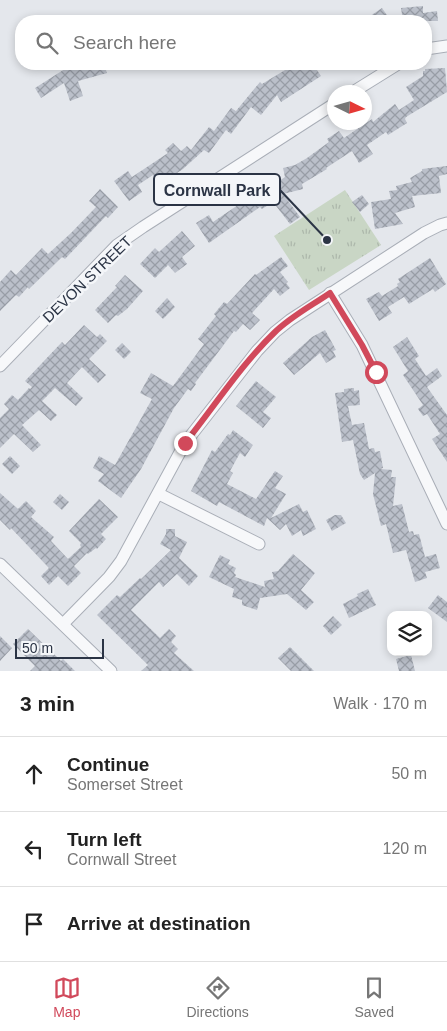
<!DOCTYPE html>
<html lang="en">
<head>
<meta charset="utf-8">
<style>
	:root { --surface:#fff; --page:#f6f6f6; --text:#222; --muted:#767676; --line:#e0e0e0; --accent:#d1495b }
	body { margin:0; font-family:Arial,sans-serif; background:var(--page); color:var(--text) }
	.controls { position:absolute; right:15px; bottom:15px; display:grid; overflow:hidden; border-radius:10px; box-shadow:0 2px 8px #0003 }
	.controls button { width:45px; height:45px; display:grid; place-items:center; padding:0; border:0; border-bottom:1px solid var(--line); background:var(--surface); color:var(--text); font:25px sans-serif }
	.compass { position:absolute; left:327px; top:85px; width:45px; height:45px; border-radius:50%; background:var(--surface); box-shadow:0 2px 8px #0003; rotate:95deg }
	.scale { position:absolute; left:15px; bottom:12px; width:89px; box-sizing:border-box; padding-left:5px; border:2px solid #2b3445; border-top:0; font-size:14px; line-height:18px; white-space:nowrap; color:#2b3445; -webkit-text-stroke:4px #f4f6f9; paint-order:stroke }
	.stop { position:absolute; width:15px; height:15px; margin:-11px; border:4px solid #d1495b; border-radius:50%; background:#fff }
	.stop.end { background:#d1495b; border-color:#fff; box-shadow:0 1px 5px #0008 }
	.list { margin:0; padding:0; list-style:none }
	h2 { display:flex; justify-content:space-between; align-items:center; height:65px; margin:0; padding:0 20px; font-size:21px }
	h2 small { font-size:16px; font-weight:400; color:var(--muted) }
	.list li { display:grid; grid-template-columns:32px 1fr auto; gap:15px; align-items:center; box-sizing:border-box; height:75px; padding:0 20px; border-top:1px solid var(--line) }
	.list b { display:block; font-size:19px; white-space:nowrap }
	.list p { margin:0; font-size:16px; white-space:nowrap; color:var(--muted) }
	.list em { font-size:16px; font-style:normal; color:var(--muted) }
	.icon { flex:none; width:28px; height:28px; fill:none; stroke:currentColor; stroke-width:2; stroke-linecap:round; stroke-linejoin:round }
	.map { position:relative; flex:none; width:447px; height:671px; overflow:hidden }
	.search { position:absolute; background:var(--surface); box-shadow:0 2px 8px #0003; left:15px; right:15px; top:15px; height:55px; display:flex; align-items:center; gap:12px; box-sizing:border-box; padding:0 18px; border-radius:20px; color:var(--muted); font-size:19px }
	.sheet { height:290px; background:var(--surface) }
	nav { display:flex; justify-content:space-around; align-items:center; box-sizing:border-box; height:70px; border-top:1px solid var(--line); background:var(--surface); font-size:14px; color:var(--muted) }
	nav a { display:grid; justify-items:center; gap:2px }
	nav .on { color:var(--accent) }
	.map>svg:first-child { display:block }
</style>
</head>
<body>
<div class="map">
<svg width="447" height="671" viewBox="0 0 447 671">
	<defs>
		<pattern id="park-tufts" width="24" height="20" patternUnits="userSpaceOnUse" patternTransform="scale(1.25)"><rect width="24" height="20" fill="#c9d6c5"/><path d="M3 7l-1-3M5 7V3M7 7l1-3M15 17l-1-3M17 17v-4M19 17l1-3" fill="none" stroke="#adb8ab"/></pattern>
		<pattern id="building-cross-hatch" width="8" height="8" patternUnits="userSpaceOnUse" patternTransform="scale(1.25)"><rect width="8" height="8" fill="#bbc0ca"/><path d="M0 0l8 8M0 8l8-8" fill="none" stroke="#989da6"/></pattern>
	</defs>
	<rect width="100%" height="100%" fill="#e4e7ec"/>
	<path fill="url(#park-tufts)" d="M 345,190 L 381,245 L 309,290 L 274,236 Z"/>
	<g fill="url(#building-cross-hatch)">
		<path d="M 423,6 L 423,13 L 437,11 L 438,21 L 403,21 L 401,8 Z"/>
		<path d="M 382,8 L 391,21 L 363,21 Z"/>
		<path d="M 80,64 L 104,64 L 107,73 L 78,81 L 83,96 L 70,101 L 64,83 L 41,98 L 35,88 L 68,67 Z"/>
		<path d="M 295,64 L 313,64 L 321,76 L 281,102 L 277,95 L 261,115 L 251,107 L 231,134 L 226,130 L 209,153 L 204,150 L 183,169 L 159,185 L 153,175 L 138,185 L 142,192 L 129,201 L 114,181 L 128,171 L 132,177 L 168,153 L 165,150 L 173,143 L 181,151 L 187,146 L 191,150 L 209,127 L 214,131 L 231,108 L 236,111 L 260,82 L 262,84 Z"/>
		<path d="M 445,68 L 447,92 L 406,117 L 405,119 L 407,123 L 388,135 L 386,132 L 367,145 L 373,154 L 359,163 L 352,151 L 326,168 L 327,169 L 302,184 L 303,189 L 283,194 L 300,217 L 290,224 L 273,202 L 262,209 L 260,207 L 209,243 L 196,223 L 209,215 L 213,222 L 269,184 L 271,187 L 285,177 L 283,168 L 295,165 L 307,158 L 329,142 L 327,139 L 339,131 L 344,138 L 372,119 L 373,122 L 395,104 L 399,110 L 414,100 L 406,87 L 423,76 L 423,71 L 425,71 L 425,69 Z"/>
		<path d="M 447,166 L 447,174 L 439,176 L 441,193 L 412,196 L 415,207 L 395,213 L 403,224 L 375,229 L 371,202 L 391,199 L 389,191 L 397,190 L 396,186 L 412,182 L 410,178 L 422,171 L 422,169 Z"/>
		<path d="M 100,189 L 118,207 L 108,218 L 106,216 L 65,259 L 62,257 L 29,289 L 28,287 L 19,297 L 16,295 L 0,311 L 0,282 L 11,270 L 16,275 L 42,248 L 48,254 L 71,233 L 96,207 L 89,201 Z"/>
		<path d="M 362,195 L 369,204 L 360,212 L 352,202 Z"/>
		<path d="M 182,231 L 195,246 L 182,257 L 187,264 L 175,273 L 168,265 L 155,278 L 140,264 L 155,248 L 159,252 Z"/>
		<path d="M 281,257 L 288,266 L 280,272 L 288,282 L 286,283 L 290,288 L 280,296 L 274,289 L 252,313 L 260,320 L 250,330 L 243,324 L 236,332 L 234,331 L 195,383 L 196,384 L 191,391 L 188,389 L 174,408 L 141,469 L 121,498 L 98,481 L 104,474 L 93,468 L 99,456 L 115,465 L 152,399 L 140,393 L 151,373 L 173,386 L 204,344 L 198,339 L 216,316 L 214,314 L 224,302 L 227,304 L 255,274 L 256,275 Z"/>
		<path d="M 430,258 L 446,284 L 435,292 L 433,289 L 409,304 L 404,297 L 388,307 L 392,313 L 379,321 L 366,299 L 379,292 L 382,296 L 398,286 L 397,284 L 400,282 L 398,279 Z"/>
		<path d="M 125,275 L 143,291 L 127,309 L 118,316 L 116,315 L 108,323 L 95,310 L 117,287 L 115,286 Z"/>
		<path d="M 167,298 L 175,307 L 163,319 L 155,311 Z"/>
		<path d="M 84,325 L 97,337 L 100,334 L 107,341 L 89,359 L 106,375 L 98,383 L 82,367 L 67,383 L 83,398 L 76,406 L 55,388 L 42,401 L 57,415 L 51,421 L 39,410 L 22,425 L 41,445 L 33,452 L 14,434 L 0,448 L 0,418 L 9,409 L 4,404 L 12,395 L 18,400 L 29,388 L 30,389 L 32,387 L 25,381 L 62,342 L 65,345 Z"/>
		<path d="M 325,330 L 336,350 L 333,351 L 336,357 L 326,363 L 320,353 L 294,375 L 283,363 L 312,337 Z"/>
		<path d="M 407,337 L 419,356 L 415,359 L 426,376 L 437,368 L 442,376 L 427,387 L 447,415 L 447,462 L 432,439 L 440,434 L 427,414 L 423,416 L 418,409 L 423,405 L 403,375 L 408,371 L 393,347 Z"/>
		<path d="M 122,343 L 131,352 L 124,359 L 115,350 Z"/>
		<path d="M 256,381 L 276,397 L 263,412 L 271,418 L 263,428 L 236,406 Z"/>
		<path d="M 354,388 L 354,391 L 359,390 L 360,405 L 348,406 L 352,425 L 364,423 L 369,449 L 374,448 L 375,452 L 380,451 L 383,468 L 380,469 L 392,470 L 391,477 L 396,477 L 393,506 L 402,504 L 409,532 L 413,531 L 414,535 L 419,534 L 425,557 L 436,554 L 440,568 L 425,572 L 427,578 L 415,582 L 406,550 L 393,553 L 386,524 L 381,526 L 373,494 L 375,473 L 364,480 L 360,474 L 353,440 L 342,442 L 335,393 L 344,392 L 344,389 Z"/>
		<path d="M 233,430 L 253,445 L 245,457 L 240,453 L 230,471 L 233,473 L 227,484 L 256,499 L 275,471 L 283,476 L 275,488 L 286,494 L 271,518 L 299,504 L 303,512 L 307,510 L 316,529 L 303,536 L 301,530 L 292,536 L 286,524 L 280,530 L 267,518 L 264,526 L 219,502 L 217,506 L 191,491 L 212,450 L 215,452 L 228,434 L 230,435 Z"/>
		<path d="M 10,456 L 20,466 L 12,474 L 2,464 Z"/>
		<path d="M 0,493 L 18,509 L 26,501 L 36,511 L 31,517 L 54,537 L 51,541 L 68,559 L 81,547 L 80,545 L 81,543 L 69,531 L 99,499 L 118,517 L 101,534 L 106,539 L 97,549 L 96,548 L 88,554 L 87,553 L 74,566 L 81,573 L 68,586 L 58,576 L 49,585 L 41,576 L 49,568 L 11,528 L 10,530 L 0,520 Z"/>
		<path d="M 60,494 L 69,502 L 62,510 L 53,502 Z"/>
		<path d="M 335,515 L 341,515 L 346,523 L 332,531 L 326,520 Z"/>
		<path d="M 166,529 L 175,529 L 175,536 L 187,542 L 179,558 L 198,576 L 189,586 L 177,574 L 163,587 L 159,582 L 131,610 L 160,638 L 169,629 L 176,636 L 171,642 L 178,649 L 174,653 L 194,671 L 141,671 L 148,665 L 97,615 L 117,595 L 120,597 L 140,578 L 141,579 L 171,550 L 160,544 L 166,534 Z"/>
		<path d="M 293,554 L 315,573 L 301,590 L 314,602 L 306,610 L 287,594 L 260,598 L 257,610 L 242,605 L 242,600 L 232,597 L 234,589 L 209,577 L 220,555 L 230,560 L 228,564 L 236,568 L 234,573 L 236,575 L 235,577 L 265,587 L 264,581 L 274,579 L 272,572 L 278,571 Z"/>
		<path d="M 368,589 L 376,605 L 349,618 L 343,604 L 358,596 L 357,594 Z"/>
		<path d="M 438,595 L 447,602 L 447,622 L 428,608 Z"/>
		<path d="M 333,616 L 342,625 L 331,635 L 323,626 Z"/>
		<path d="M 28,629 L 61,661 L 63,659 L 75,671 L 30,671 L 35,666 L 13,644 Z"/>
		<path d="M 0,636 L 12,648 L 0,661 Z"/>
		<path d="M 290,647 L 314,671 L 291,671 L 278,658 Z"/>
		<path d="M 411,655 L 415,671 L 399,671 L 396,659 Z"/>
	</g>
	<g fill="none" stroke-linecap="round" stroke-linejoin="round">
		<g stroke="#a9aeb7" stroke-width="13">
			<g id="street">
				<path d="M 426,49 L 447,46"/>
				<path d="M 353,92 L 398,64"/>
				<path d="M 330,293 L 362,345 L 447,524"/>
				<path d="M 0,366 L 117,245 L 143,227 L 334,104"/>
				<path d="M 159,494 L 259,544"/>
				<path d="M 0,564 L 111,671"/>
				<path d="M 63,624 L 109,577 L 121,561 L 185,443 L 257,351 L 275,332 L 290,320 L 424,233 L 440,225 L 447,223"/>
			</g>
		</g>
		<use href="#street" stroke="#f7f8fa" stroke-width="11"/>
	</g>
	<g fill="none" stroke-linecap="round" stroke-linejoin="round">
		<path stroke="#d1495b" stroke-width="6" d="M 185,443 C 214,407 241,365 274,333 C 290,317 311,306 330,293 L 362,345 L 376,372"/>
	</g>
	<g text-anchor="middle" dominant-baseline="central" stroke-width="5" stroke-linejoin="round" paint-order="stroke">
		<g font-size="15" fill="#2b3445" stroke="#f4f6f9">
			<text transform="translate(87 279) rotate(-44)">DEVON STREET</text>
		</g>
	</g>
	<path fill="none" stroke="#2b3445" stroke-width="2" d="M327 240L280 190"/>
	<circle fill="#2b3445" stroke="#f4f6f9" stroke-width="2" cx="327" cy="240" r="5"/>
	<rect fill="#f4f6f9" stroke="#2b3445" stroke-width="2" x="154" y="174" width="126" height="31" rx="5"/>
	<g font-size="16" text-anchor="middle" font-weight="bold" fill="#2b3445">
		<text x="217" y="196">Cornwall Park</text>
	</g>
</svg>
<div class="controls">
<button><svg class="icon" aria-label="layers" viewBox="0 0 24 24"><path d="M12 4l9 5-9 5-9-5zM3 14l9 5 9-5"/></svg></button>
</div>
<svg class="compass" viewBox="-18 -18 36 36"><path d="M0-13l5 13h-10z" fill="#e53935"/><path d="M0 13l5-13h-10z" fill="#767676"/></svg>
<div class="scale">50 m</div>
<div class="stop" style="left:376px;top:372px"></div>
<div class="stop end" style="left:185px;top:443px"></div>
<div class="search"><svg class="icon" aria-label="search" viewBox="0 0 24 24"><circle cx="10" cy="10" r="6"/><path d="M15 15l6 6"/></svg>Search here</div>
</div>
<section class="sheet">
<h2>3 min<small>Walk · 170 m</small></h2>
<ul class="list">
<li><svg class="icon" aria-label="ahead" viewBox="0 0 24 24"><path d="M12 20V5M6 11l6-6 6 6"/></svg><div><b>Continue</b><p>Somerset Street</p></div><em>50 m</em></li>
<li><svg class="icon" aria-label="left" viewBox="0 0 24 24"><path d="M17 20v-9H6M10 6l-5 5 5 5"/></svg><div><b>Turn left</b><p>Cornwall Street</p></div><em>120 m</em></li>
<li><svg class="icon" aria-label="arrive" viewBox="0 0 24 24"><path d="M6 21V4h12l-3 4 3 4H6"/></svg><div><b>Arrive at destination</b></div></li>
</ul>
</section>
<nav>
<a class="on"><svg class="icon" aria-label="map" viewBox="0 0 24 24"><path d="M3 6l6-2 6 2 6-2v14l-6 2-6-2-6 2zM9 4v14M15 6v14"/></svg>Map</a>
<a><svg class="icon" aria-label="directions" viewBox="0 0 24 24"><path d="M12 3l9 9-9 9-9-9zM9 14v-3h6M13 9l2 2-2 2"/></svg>Directions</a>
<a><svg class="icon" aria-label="saved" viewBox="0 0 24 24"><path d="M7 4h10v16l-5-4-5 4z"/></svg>Saved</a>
</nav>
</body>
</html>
